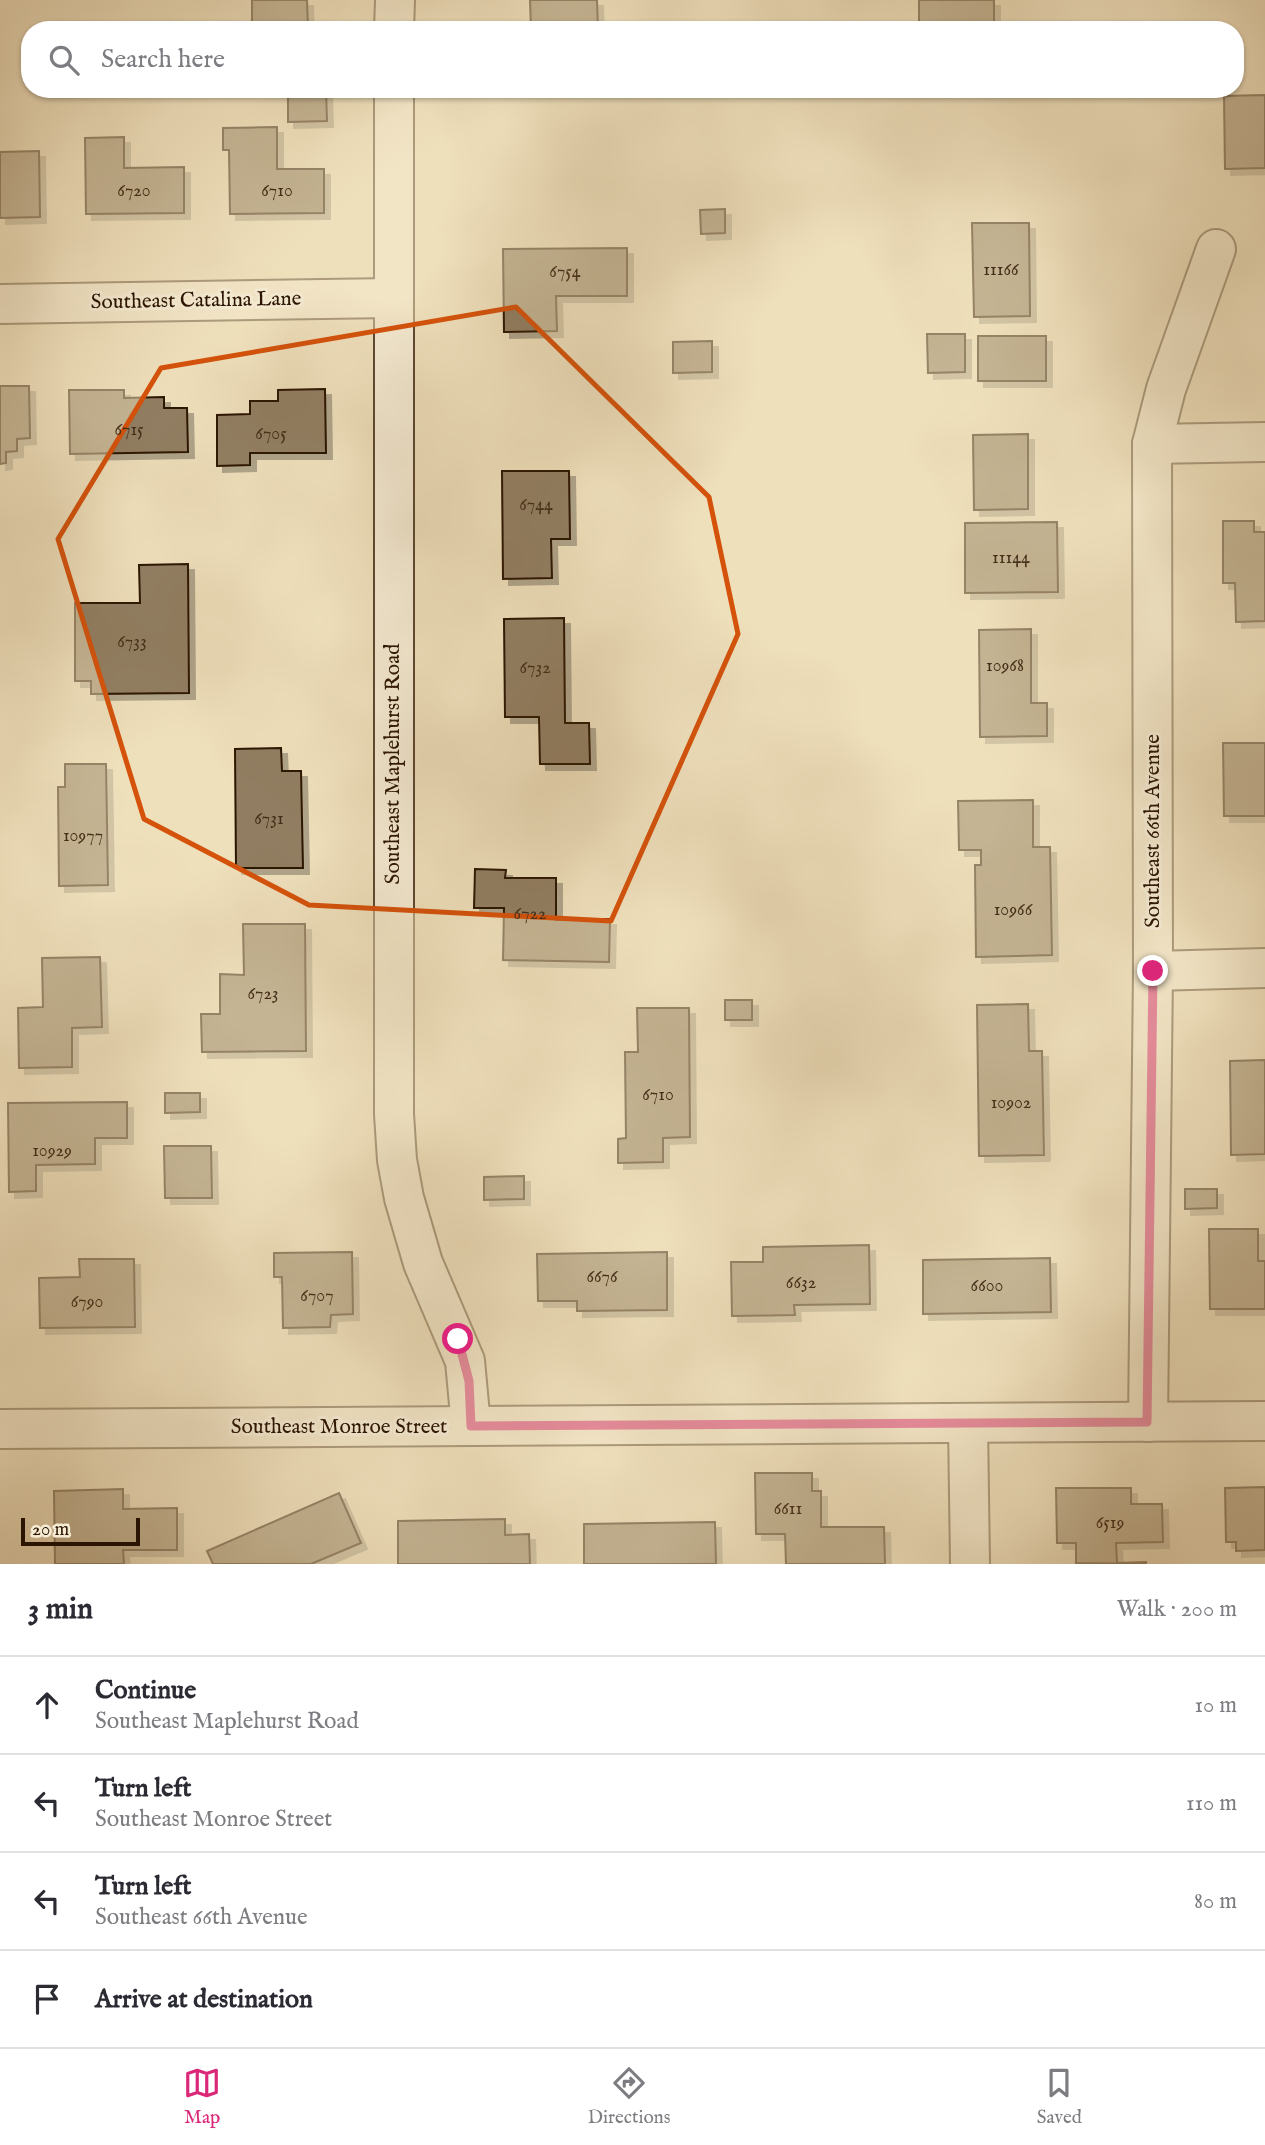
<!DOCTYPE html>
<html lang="en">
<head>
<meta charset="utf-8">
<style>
	:root { --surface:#fff; --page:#f7f7f7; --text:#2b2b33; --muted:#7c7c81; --line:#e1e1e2; --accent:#db2777 }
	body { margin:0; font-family:"IM FELL English",serif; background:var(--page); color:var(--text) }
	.scale { position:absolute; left:21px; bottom:18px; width:119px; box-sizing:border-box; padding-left:7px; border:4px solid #2b1401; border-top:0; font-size:19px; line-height:24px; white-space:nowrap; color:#2b1401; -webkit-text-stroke:5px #f5ebd3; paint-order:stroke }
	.stop { position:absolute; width:21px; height:21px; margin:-16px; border:5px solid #db2777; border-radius:50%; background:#fff }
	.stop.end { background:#db2777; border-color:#fff; box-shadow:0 2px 7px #0008 }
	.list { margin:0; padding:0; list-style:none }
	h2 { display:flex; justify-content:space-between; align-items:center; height:91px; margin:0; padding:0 28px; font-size:30px }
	h2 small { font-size:23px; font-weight:400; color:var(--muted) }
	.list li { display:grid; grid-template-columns:46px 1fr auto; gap:21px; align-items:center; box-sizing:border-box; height:98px; padding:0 28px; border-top:2px solid var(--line) }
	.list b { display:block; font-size:26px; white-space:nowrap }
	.list p { margin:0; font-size:23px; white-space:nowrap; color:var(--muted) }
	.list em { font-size:23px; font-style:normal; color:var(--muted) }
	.icon { flex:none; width:38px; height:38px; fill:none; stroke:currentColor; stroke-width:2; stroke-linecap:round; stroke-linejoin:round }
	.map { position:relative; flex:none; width:1265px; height:1564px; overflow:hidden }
	.search { position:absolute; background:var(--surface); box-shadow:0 2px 5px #0004; left:21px; right:21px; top:21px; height:77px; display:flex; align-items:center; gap:18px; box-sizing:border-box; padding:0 24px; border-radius:28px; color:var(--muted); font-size:26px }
	.sheet { height:483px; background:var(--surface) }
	nav { display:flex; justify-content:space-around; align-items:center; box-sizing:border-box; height:98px; border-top:2px solid var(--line); background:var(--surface); font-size:19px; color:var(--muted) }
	nav a { display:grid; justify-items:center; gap:4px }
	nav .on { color:var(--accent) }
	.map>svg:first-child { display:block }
</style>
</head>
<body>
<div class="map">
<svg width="1265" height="1564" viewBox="0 0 1265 1564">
	<defs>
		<filter id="shadow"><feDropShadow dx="6" dy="6" stdDeviation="0" flood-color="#0004"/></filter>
	</defs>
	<rect width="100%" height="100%" fill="#efe0bc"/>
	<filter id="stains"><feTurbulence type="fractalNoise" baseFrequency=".00286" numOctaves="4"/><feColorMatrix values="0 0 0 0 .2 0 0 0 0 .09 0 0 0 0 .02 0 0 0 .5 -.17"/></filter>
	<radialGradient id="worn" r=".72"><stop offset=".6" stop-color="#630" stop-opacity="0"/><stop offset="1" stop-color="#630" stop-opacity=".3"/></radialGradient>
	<g fill="#917e62" stroke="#2b1401" stroke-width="2" filter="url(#shadow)">
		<path d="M 252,0 L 307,0 L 308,30 L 252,30 Z"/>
		<path d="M 530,0 L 597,0 L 598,30 L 531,30 Z"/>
		<rect x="919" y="0" width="75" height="30"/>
		<path d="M 288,89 L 326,89 L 327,121 L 288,122 Z"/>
		<path d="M 1265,95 L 1265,168 L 1225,169 L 1224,96 Z"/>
		<path d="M 277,127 L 277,169 L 324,169 L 324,213 L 230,214 L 229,150 L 223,150 L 223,128 Z"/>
		<path d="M 124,137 L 124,168 L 184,167 L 184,213 L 86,214 L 85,138 Z"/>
		<path d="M 39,151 L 40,217 L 0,218 L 0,152 Z"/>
		<path d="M 725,209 L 725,233 L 701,234 L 700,210 Z"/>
		<path d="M 972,223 L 1029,223 L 1030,316 L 974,317 Z"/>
		<path d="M 627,248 L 627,296 L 556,296 L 557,331 L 504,332 L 503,249 Z"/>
		<path d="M 927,334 L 965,334 L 965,372 L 928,373 Z"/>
		<rect x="978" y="336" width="68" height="45"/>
		<path d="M 712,341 L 712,372 L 673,373 L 673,342 Z"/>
		<path d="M 0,386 L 29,386 L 30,438 L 17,439 L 17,451 L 6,452 L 6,463 L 0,464 Z"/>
		<path d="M 325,389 L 326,453 L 250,453 L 250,465 L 217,466 L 217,415 L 250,414 L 250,401 L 278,401 L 278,390 Z"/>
		<path d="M 69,390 L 124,390 L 124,398 L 164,397 L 164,408 L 187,408 L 188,452 L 70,454 Z"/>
		<path d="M 1028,434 L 1028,509 L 974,510 L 973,435 Z"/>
		<path d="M 502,471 L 569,471 L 570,539 L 551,539 L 552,578 L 503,579 Z"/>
		<path d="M 1223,521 L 1254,521 L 1254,532 L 1265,532 L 1265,621 L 1236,622 L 1235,583 L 1223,583 Z"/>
		<path d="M 1057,522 L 1058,592 L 965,593 L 965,523 Z"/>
		<path d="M 188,564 L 189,693 L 91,694 L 91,681 L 75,681 L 75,603 L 140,603 L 139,565 Z"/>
		<path d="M 564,618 L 565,723 L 589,723 L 590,764 L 540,764 L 539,717 L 505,717 L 504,619 Z"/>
		<path d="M 1031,629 L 1031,703 L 1047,703 L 1047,736 L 980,737 L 979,630 Z"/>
		<path d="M 1223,743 L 1265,743 L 1265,816 L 1224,816 Z"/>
		<path d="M 281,748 L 282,771 L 301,771 L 303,868 L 236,868 L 235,749 Z"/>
		<path d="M 65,764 L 106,764 L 108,885 L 59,886 L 58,787 L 65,787 Z"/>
		<path d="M 1033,800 L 1033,847 L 1050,847 L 1052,955 L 976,957 L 975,865 L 981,865 L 981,850 L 959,850 L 958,801 Z"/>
		<path d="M 475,869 L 506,870 L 505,878 L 556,878 L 556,920 L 610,919 L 609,962 L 503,960 L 504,908 L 474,908 Z"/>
		<path d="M 243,924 L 305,924 L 306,1051 L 202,1052 L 201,1014 L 220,1014 L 220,974 L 244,975 Z"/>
		<path d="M 100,957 L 102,1027 L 72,1028 L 72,1067 L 19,1068 L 18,1008 L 43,1007 L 42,958 Z"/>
		<rect x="725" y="1000" width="27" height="20"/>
		<path d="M 1028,1004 L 1029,1051 L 1042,1051 L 1044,1155 L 979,1156 L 977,1005 Z"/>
		<path d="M 637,1008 L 689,1008 L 690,1137 L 663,1138 L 663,1162 L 618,1163 L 618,1139 L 626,1138 L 625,1052 L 638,1052 Z"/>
		<path d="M 1265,1060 L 1265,1154 L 1231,1155 L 1230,1061 Z"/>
		<path d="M 165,1093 L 200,1093 L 200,1112 L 165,1113 Z"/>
		<path d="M 127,1102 L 127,1138 L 95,1138 L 95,1164 L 36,1165 L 36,1191 L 9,1192 L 8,1103 Z"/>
		<path d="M 164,1146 L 211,1146 L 212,1198 L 165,1198 Z"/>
		<path d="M 524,1176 L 524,1199 L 484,1200 L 484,1177 Z"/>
		<path d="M 1185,1189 L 1217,1189 L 1217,1208 L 1185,1209 Z"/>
		<path d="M 1209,1229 L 1258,1229 L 1258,1261 L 1265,1261 L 1265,1309 L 1210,1309 Z"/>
		<path d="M 869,1245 L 870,1304 L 794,1305 L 795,1315 L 732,1316 L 731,1262 L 763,1262 L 763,1247 Z"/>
		<path d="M 352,1252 L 353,1314 L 331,1315 L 330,1327 L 283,1328 L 282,1277 L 274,1277 L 274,1253 Z"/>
		<path d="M 667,1252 L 667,1310 L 577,1311 L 577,1301 L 538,1301 L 537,1254 Z"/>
		<path d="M 1050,1258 L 1051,1312 L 923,1314 L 923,1260 Z"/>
		<path d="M 79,1259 L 134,1259 L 135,1327 L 40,1328 L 39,1278 L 80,1277 Z"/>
		<path d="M 755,1473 L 812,1473 L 812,1491 L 821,1491 L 821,1527 L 884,1527 L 885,1564 L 786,1564 L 785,1534 L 756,1534 Z"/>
		<path d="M 1265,1487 L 1265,1550 L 1236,1551 L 1236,1542 L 1226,1542 L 1225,1488 Z"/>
		<path d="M 1056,1488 L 1131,1488 L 1131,1504 L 1162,1504 L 1163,1542 L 1116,1543 L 1117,1563 L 1146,1562 L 1146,1564 L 1076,1563 L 1076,1543 L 1057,1543 Z"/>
		<path d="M 123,1489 L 123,1509 L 177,1508 L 177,1550 L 123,1550 L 124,1564 L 55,1564 L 54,1491 Z"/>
		<path d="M 339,1493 L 361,1543 L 311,1564 L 213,1564 L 207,1551 Z"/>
		<path d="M 505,1519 L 505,1535 L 529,1534 L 530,1564 L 398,1564 L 398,1521 Z"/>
		<path d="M 715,1522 L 716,1564 L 584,1564 L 584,1524 Z"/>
	</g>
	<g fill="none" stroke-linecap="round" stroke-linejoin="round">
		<g stroke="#5c4730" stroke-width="42">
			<g id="minor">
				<path d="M 394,30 L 395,0"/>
				<path d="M 394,89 L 394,1114 L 397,1160 L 404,1198 L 423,1263 L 465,1361 L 471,1426"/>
				<path d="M 0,304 L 393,298"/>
				<path d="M 1152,444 L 1265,442"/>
				<path d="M 1153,971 L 1265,968"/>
				<path d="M 1148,1422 L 1153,971 L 1152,444 L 1166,389 L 1216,249"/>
				<path d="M 968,1423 L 970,1564"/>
				<path d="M 0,1429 L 1265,1421"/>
			</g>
		</g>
		<use href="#minor" stroke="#f5ebd3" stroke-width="38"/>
	</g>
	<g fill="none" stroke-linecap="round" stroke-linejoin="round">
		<path stroke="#db2777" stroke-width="9" d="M 458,1339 L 469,1381 L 471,1426 L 1147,1422 L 1153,971"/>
	</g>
	<path d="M0 0H1265V1564H0ZM 516,307 L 709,497 L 738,634 L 611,921 L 309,905 L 144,819 L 58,539 L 161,368 Z" fill="#efe0bc" fill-opacity=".55" fill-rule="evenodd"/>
	<path fill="none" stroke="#d5520b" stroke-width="5" stroke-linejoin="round" d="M 516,307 L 709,497 L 738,634 L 611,921 L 309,905 L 144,819 L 58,539 L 161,368 Z"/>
	<g text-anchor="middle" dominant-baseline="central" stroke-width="6" stroke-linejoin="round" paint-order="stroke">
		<g font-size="18" fill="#442e19">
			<text x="134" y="191">6720</text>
			<text x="277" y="191">6710</text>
			<text x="1001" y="270">11166</text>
			<text x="565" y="272">6754</text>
			<text x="129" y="430">6715</text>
			<text x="271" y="434">6705</text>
			<text x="536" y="505">6744</text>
			<text x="1011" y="558">11144</text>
			<text x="132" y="642">6733</text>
			<text x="1005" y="666">10968</text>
			<text x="535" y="668">6732</text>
			<text x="269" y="819">6731</text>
			<text x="83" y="836">10977</text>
			<text x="1013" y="910">10966</text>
			<text x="530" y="914">6722</text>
			<text x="263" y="994">6723</text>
			<text x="658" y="1095">6710</text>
			<text x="1011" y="1103">10902</text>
			<text x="52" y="1151">10929</text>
			<text x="602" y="1277">6676</text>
			<text x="801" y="1283">6632</text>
			<text x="987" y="1286">6600</text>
			<text x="317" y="1296">6707</text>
			<text x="87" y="1302">6790</text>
			<text x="788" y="1509">6611</text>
			<text x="1110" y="1523">6519</text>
		</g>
		<g font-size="21" fill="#2b1401" stroke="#f5ebd3">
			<text transform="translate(196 301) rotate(-1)">Southeast Catalina Lane</text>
			<text transform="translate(393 764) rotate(-90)">Southeast Maplehurst Road</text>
			<text transform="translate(1153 831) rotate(-90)">Southeast 66th Avenue</text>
			<text x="339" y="1427">Southeast Monroe Street</text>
		</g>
	</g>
	<rect width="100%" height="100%" filter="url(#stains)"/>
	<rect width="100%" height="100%" fill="url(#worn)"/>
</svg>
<div class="scale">20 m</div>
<div class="stop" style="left:458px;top:1339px"></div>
<div class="stop end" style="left:1153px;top:971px"></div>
<div class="search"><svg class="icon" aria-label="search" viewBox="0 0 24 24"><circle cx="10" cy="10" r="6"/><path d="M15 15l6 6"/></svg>Search here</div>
</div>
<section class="sheet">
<h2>3 min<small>Walk · 200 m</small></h2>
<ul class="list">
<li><svg class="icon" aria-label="ahead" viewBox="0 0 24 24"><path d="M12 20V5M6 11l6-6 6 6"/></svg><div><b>Continue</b><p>Southeast Maplehurst Road</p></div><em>10 m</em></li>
<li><svg class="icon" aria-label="left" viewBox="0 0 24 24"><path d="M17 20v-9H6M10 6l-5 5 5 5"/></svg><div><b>Turn left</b><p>Southeast Monroe Street</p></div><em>110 m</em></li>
<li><svg class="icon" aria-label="left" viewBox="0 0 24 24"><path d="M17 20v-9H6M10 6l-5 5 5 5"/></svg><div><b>Turn left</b><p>Southeast 66th Avenue</p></div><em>80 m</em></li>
<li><svg class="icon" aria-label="arrive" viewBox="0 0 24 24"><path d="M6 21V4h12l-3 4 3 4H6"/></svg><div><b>Arrive at destination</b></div></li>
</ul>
</section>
<nav>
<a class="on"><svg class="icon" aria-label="map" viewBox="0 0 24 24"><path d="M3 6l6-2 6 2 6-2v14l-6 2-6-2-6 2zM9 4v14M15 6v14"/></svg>Map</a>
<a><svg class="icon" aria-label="directions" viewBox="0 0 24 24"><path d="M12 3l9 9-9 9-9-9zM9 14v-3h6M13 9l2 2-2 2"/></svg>Directions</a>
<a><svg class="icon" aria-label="saved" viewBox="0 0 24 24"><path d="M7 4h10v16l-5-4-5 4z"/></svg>Saved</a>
</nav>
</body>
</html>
